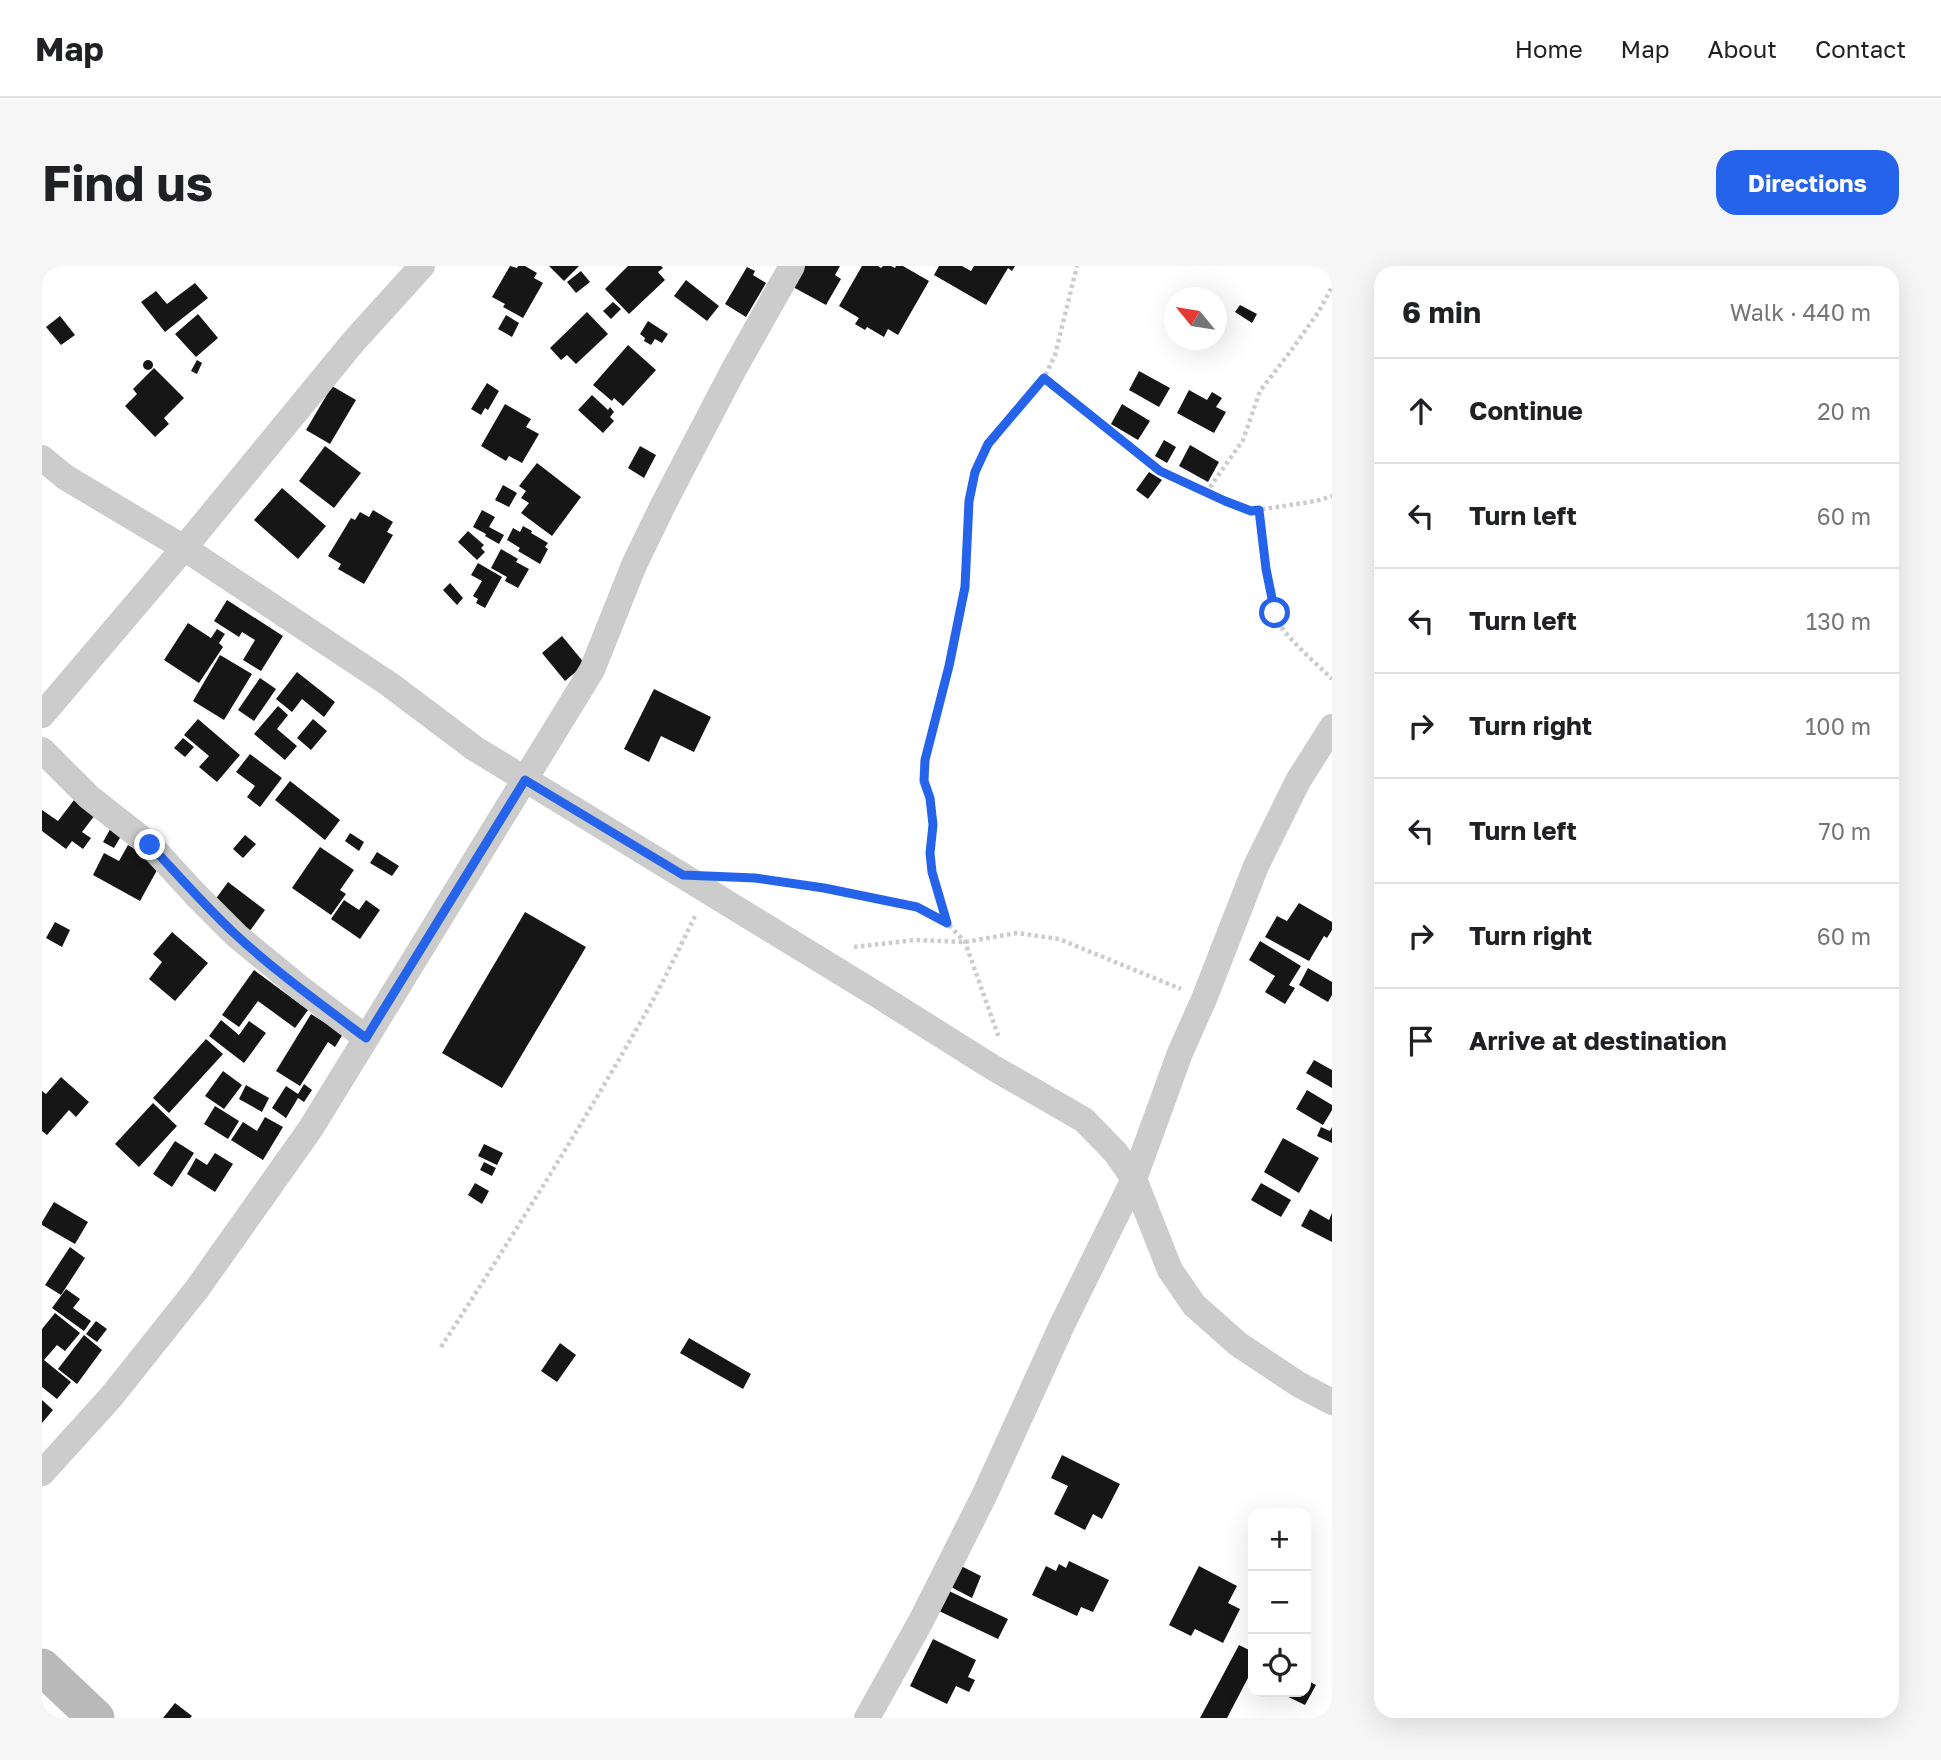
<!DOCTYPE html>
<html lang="en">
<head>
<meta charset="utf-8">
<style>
	:root { --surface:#fff; --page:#f6f6f6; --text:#202124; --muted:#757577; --line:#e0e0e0; --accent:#2563eb }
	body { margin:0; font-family:"Golos Text",sans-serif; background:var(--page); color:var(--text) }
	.controls { position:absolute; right:21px; bottom:21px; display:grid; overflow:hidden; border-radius:14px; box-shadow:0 7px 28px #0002 }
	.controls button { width:63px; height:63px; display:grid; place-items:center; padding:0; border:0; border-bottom:2px solid var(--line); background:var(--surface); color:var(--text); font:35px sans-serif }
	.compass { position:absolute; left:1122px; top:21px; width:63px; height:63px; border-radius:50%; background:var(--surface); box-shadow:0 7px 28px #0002; rotate:300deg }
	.stop { position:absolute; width:21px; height:21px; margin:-16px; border:5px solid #2563eb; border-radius:50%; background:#fff }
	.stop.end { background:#2563eb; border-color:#fff; box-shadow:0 2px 7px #0008 }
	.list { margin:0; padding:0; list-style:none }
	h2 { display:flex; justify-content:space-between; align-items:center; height:91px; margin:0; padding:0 28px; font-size:30px }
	h2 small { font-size:23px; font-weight:400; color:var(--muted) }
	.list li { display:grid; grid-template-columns:46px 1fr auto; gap:21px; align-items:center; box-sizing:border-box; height:105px; padding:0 28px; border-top:2px solid var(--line) }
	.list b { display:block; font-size:26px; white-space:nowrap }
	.list em { font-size:23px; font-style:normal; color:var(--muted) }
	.icon { flex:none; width:38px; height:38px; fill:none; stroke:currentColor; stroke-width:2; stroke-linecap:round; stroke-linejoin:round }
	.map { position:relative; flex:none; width:1290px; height:1452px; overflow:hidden; border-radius:21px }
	header { display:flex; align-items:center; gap:42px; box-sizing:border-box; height:98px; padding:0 35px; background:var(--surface); border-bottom:2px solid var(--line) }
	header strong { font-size:33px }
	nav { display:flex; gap:38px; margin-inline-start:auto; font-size:24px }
	.intro { display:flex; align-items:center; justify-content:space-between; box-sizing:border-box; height:168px; padding:0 42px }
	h1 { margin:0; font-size:49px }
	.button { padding:18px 32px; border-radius:21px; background:var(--accent); color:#fff; font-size:24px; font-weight:700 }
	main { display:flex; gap:42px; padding:0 42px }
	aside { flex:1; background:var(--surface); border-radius:21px; box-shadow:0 7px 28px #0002 }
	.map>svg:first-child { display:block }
</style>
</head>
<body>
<header>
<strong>Map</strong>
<nav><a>Home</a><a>Map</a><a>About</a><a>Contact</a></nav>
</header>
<div class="intro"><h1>Find us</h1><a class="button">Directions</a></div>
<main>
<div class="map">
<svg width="1290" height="1452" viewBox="0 0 1290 1452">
	<rect width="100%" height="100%" fill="#fff"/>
	<g fill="#161616">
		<path d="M 468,0 L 475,2 L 476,0 L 483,0 L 495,7 L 492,12 L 501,17 L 481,52 L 461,41 L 463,38 L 450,31 Z"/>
		<path d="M 507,0 L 537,0 L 522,15 Z"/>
		<path d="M 586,0 L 619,0 L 621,2 L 616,6 L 623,14 L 587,48 L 563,23 Z"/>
		<path d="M 763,0 L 798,0 L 793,9 L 799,13 L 784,39 L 751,21 Z"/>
		<path d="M 820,0 L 836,0 L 839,2 L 841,0 L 849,0 L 853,2 L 854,0 L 861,0 L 887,15 L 856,69 L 846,63 L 842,71 L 825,61 L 823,64 L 813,58 L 817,52 L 797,40 Z"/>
		<path d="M 897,0 L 920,0 L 929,5 L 932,0 L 973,0 L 970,5 L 966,2 L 944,39 L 892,9 Z"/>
		<path d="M 705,1 L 713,5 L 711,9 L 724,17 L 704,51 L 683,38 Z"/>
		<path d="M 539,5 L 548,16 L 534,27 L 525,16 Z"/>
		<path d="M 644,14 L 677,40 L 665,55 L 632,30 Z"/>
		<path d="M 153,17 L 166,32 L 123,66 L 99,36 L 114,25 L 125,38 Z"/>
		<path d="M 571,36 L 579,43 L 569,53 L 561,45 Z"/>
		<path d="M 1198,39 L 1215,48 L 1210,57 L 1193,46 Z"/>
		<path d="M 545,46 L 566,68 L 534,98 L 525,89 L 519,94 L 508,82 Z"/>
		<path d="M 156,48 L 176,72 L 154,91 L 133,68 Z"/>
		<path d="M 464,49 L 477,57 L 470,71 L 456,63 Z"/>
		<path d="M 18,50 L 33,69 L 19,79 L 4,61 Z"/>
		<path d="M 606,55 L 626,68 L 620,77 L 613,73 L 609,79 L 602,75 L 603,72 L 598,68 Z"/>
		<path d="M 586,79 L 614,104 L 581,140 L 572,132 L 570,135 L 551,119 Z"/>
		<circle cx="106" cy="99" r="5"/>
		<path d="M 155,94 L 160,97 L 155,108 L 149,105 Z"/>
		<path d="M 112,102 L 142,132 L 122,152 L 127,158 L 113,171 L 83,140 L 95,128 L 91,123 Z"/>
		<path d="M 1097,105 L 1128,122 L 1117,141 L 1087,124 Z"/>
		<path d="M 445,117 L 457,125 L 446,144 L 443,142 L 439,149 L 429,143 Z"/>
		<path d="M 290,120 L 314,134 L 288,178 L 264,164 Z"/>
		<path d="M 1147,124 L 1165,134 L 1170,126 L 1180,132 L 1174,141 L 1184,146 L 1172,167 L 1135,147 Z"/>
		<path d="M 550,129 L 566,144 L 568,141 L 572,146 L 568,151 L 572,155 L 561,167 L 536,144 Z"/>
		<path d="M 463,138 L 489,153 L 484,161 L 497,168 L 480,197 L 467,190 L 464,195 L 439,180 Z"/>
		<path d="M 1080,138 L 1108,155 L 1096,174 L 1069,158 Z"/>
		<path d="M 1122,174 L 1134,181 L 1125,197 L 1113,190 Z"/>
		<path d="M 1148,179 L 1177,196 L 1166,216 L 1137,200 Z"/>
		<path d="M 283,180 L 319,207 L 292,242 L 257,215 Z"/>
		<path d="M 598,180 L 614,189 L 602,212 L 586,202 Z"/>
		<path d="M 495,197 L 539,231 L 510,270 L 479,247 L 487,237 L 479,232 L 484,225 L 477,220 Z"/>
		<path d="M 1107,206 L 1120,214 L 1106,233 L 1094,224 Z"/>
		<path d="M 461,219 L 475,227 L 467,241 L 453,234 Z"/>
		<path d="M 240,222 L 284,260 L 256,293 L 212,254 Z"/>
		<path d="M 331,244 L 351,256 L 345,266 L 351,269 L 322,318 L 296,303 L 299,298 L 286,290 L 309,252 L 313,254 L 318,246 L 327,251 Z"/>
		<path d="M 440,244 L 453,251 L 447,261 L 462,269 L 457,278 L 443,270 L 444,268 L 431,261 Z"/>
		<path d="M 481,260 L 490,265 L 489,267 L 506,277 L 503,281 L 506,283 L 498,298 L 476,285 L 478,282 L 465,274 L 471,262 L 478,266 Z"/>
		<path d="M 426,265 L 442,279 L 439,282 L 443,286 L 435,294 L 416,276 Z"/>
		<path d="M 459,283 L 476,293 L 474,296 L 487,303 L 476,322 L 463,315 L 465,311 L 449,302 Z"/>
		<path d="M 436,297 L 460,311 L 443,342 L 434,337 L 436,333 L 431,330 L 440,315 L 429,309 Z"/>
		<path d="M 408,317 L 421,332 L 415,339 L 401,324 Z"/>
		<path d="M 185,334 L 241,370 L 219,405 L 201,394 L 213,374 L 200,366 L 197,371 L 172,355 Z"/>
		<path d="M 146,357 L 169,372 L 175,363 L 183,368 L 177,377 L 181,381 L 157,417 L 122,394 Z"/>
		<path d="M 520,370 L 543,398 L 523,415 L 500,387 Z"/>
		<path d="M 178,389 L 210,408 L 182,454 L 151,435 Z"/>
		<path d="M 255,406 L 293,436 L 282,451 L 260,433 L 250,446 L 234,433 Z"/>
		<path d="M 218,412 L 234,423 L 212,455 L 196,444 Z"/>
		<path d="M 612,423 L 669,451 L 652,486 L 619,470 L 607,496 L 582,483 Z"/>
		<path d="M 236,440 L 246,449 L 235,463 L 255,480 L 243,494 L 212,468 Z"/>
		<path d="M 156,453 L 198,489 L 175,516 L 157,501 L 167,490 L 142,469 Z"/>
		<path d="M 271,453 L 285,465 L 269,484 L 255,472 Z"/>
		<path d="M 141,472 L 152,481 L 143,491 L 132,482 Z"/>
		<path d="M 208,488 L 240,512 L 218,541 L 205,531 L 213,520 L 194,506 Z"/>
		<path d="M 248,515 L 298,554 L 283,574 L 233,534 Z"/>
		<path d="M 32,534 L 53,549 L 40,566 L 49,572 L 41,583 L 30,575 L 24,583 L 0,565 L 0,544 L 16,555 Z"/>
		<path d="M 71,558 L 82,565 L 72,582 L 61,576 Z"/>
		<path d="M 308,567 L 322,576 L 317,585 L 303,575 Z"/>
		<path d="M 203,569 L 214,578 L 201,592 L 191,583 Z"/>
		<path d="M 86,579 L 119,597 L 98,635 L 51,609 L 62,587 L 77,595 Z"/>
		<path d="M 278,581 L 312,604 L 298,624 L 304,628 L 289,649 L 250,622 Z"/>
		<path d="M 335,586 L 357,600 L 350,610 L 328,597 Z"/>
		<path d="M 186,616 L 223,644 L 207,666 L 170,638 Z"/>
		<path d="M 302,634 L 317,644 L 324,634 L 338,644 L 318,673 L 289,653 Z"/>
		<path d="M 1257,637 L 1290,656 L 1290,664 L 1285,672 L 1282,670 L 1267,695 L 1223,671 L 1235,650 L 1245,655 Z"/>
		<path d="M 483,646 L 544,681 L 460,822 L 400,787 Z"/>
		<path d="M 13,656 L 28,664 L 20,681 L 4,672 Z"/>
		<path d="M 130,666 L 166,697 L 133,735 L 107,713 L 120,696 L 111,688 Z"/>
		<path d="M 1218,675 L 1259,700 L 1247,719 L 1253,722 L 1243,738 L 1223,726 L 1233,710 L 1207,694 Z"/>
		<path d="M 1266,702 L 1290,716 L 1290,729 L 1286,736 L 1257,719 Z"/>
		<path d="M 212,704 L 266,744 L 253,762 L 216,735 L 197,761 L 180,749 Z"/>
		<path d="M 269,748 L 301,768 L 293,781 L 286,776 L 258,820 L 234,805 Z"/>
		<path d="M 179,754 L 197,769 L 207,755 L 224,767 L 202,797 L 167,770 Z"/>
		<path d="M 164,773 L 181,788 L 127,847 L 111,832 Z"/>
		<path d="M 1272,794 L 1290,804 L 1290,822 L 1264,807 Z"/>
		<path d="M 181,805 L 200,819 L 182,843 L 163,830 Z"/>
		<path d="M 19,811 L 47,836 L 34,851 L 27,844 L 5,869 L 0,865 L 0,825 L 4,828 Z"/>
		<path d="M 262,818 L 270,824 L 262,836 L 256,832 L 244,852 L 230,842 L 244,820 L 256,828 Z"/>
		<path d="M 204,819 L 227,832 L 220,846 L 197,833 Z"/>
		<path d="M 1265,824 L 1290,839 L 1290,844 L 1281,859 L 1254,843 Z"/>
		<path d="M 111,837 L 135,860 L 97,901 L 73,878 Z"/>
		<path d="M 173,840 L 197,855 L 186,873 L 162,858 Z"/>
		<path d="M 223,851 L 241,861 L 221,894 L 189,874 L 201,856 L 215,865 Z"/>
		<path d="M 1279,861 L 1288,865 L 1290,861 L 1290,877 L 1275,870 Z"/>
		<path d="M 1241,872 L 1277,892 L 1257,927 L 1222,906 Z"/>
		<path d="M 133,875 L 152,887 L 130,921 L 111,908 Z"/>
		<path d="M 442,878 L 461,887 L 455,899 L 436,890 Z"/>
		<path d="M 173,887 L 191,898 L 173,926 L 145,908 L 154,892 L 165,899 Z"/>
		<path d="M 442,896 L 454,902 L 450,910 L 438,904 Z"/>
		<path d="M 433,917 L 447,925 L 440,938 L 426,929 Z"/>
		<path d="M 1219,917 L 1249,934 L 1239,951 L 1209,934 Z"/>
		<path d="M 12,936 L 46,956 L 33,978 L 0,959 L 0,956 Z"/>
		<path d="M 1268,943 L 1287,954 L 1290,947 L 1290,976 L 1259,960 Z"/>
		<path d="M 28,981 L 43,992 L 19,1029 L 3,1019 Z"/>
		<path d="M 24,1023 L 38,1033 L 31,1042 L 49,1055 L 42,1065 L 10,1042 Z"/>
		<path d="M 13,1047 L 38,1067 L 23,1085 L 15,1079 L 2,1094 L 29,1116 L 15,1133 L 0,1121 L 0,1063 Z"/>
		<path d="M 54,1055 L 65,1063 L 55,1076 L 44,1068 Z"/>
		<path d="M 42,1069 L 60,1084 L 35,1118 L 16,1103 Z"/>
		<path d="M 647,1072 L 709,1108 L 701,1123 L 638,1087 Z"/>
		<path d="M 518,1077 L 534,1089 L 515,1116 L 499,1105 Z"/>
		<path d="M 0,1134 L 11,1144 L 0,1157 Z"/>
		<path d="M 1020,1189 L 1078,1218 L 1060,1253 L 1051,1248 L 1043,1264 L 1012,1248 L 1026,1220 L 1009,1212 Z"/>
		<path d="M 1027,1295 L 1067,1314 L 1051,1346 L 1039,1341 L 1035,1350 L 990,1329 L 1004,1300 L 1014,1305 L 1017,1298 L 1024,1302 Z"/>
		<path d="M 919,1300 L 939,1310 L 930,1332 L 909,1321 Z"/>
		<path d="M 1157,1300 L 1195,1320 L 1186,1337 L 1198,1343 L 1181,1377 L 1153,1363 L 1149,1370 L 1127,1359 Z"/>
		<path d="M 907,1325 L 966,1353 L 956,1373 L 897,1345 Z"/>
		<path d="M 891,1373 L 934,1394 L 926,1411 L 933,1414 L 927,1426 L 914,1420 L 905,1438 L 868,1420 Z"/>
		<path d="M 1197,1379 L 1211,1386 L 1211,1413 L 1207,1410 L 1185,1452 L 1158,1452 Z"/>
		<path d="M 1264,1414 L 1274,1419 L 1263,1439 L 1236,1426 L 1264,1426 Z"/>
		<path d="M 133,1437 L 150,1450 L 148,1452 L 121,1452 Z"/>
	</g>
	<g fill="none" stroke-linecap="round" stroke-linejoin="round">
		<g stroke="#ccc" stroke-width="4.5" stroke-dasharray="3.5 3.5" stroke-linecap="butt">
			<path d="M 1002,112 L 1118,205 L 1183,235 L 1209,245 L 1274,235 L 1290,230"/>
			<path d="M 1164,227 L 1201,174 L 1218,125 L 1251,82 L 1277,45 L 1290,21"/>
			<path d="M 1217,245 C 1221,276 1224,342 1243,366 C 1257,383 1275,398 1290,413"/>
			<path d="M 698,611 L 713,612 L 782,622 L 875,641 L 905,657 L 923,676 L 957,772"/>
			<path d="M 905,657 L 890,606 L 888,587 L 891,559 L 888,532 L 882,515 L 883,494 L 907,400 L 923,321 L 927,235 L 933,206 L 946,178 L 966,151 L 1002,112 L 1013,89 L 1035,0"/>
			<path d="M 812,681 L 873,674 L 923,676 L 975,667 L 1017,673 L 1139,723"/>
			<path d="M 399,1081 C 472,968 544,853 610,736 C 625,708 639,679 653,650"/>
		</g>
		<g stroke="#ccc" stroke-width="26">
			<path d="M 0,192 L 23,211 L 142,282 L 347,418 L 432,482 L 834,728 L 950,801 L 1042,854 L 1074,887 L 1092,913 L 1128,1004 L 1152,1039 L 1196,1078 L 1256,1118 L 1290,1136"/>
			<path d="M 0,449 L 142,282 L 312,75 L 380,0"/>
			<path d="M 0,484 L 47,531 L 108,579 L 153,628 L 195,670 L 257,721 L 324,772"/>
			<path d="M 0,1207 L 69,1131 L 155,1023 L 269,862 L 550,404 L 592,299 L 621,239 L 692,103 L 750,0"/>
			<path d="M 825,1452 L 879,1355 L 942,1230 L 1020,1059 L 1092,913 L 1138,787 L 1162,733 L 1214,600 L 1256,515 L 1290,461"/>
		</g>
		<path stroke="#b9b9b9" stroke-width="37" d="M 0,1401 L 54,1452"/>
	</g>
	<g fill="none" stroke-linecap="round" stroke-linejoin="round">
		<path stroke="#2563eb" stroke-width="9" d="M 108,579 C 136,609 163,640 193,668 C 234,706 280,739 324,772 L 483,514 L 641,609 L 713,612 L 782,622 L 875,641 L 905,657 L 890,606 L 888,587 L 891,559 L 888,532 L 882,515 L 883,494 L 907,400 L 923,321 L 927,235 L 933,206 L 946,178 L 1002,112 L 1118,205 L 1183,235 L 1209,245 L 1217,244 L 1224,303 L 1233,347"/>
	</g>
</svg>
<div class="controls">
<button>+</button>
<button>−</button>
<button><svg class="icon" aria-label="locate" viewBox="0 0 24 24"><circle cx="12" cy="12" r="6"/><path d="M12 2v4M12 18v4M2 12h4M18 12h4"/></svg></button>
</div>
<svg class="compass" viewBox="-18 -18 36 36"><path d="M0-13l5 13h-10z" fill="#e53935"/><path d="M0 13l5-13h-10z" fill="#757577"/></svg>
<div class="stop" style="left:1233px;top:347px"></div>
<div class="stop end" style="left:108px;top:579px"></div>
</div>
<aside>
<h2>6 min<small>Walk · 440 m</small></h2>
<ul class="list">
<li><svg class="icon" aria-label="ahead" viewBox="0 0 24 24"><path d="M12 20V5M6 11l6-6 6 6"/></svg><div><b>Continue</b></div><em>20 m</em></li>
<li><svg class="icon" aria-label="left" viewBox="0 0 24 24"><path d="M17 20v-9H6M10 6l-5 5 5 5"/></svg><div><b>Turn left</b></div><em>60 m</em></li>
<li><svg class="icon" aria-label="left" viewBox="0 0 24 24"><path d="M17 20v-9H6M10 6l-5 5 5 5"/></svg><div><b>Turn left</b></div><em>130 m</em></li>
<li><svg class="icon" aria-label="right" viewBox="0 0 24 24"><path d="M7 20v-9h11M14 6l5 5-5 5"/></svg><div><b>Turn right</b></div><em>100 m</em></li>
<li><svg class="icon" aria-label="left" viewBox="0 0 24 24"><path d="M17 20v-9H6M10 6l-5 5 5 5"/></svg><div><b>Turn left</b></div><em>70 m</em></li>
<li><svg class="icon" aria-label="right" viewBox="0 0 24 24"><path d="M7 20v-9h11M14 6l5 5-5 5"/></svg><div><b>Turn right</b></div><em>60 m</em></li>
<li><svg class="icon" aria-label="arrive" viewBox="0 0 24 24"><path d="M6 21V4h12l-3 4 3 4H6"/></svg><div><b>Arrive at destination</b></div></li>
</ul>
</aside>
</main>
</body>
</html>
